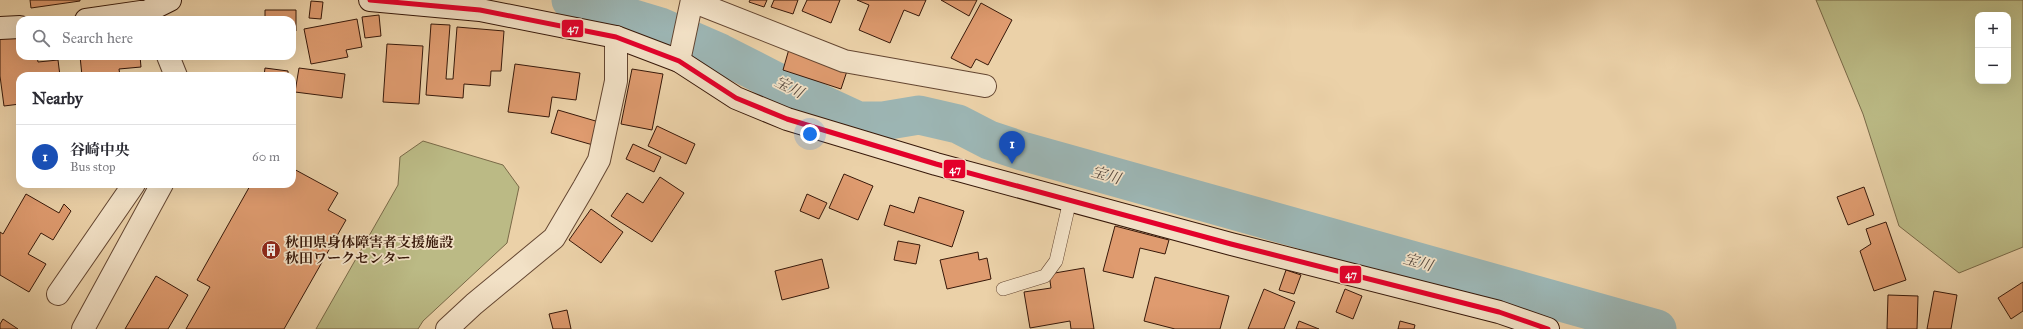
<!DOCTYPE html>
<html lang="en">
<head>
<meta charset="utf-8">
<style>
	:root { --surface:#fff; --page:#f7f7f7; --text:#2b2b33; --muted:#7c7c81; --line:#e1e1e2; --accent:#2563eb }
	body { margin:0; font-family:"IM FELL Great Primer","Noto Serif JP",serif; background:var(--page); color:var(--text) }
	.controls { position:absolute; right:12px; top:12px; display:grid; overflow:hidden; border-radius:8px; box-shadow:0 4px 16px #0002 }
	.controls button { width:36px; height:36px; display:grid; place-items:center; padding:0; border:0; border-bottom:1px solid var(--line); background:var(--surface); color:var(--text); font:20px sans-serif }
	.you { position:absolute; left:810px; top:134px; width:14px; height:14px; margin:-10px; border:3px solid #fff; border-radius:50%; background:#1a73e8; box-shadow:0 0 0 6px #1a73e833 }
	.badge { display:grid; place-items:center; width:26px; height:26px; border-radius:50%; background:var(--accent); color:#fff; font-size:13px; font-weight:700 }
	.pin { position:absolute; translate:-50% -33px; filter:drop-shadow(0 1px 2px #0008) }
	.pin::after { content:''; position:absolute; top:21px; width:14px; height:12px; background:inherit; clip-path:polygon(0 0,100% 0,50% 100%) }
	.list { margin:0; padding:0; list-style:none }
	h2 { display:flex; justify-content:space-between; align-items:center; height:52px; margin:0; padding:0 16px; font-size:17px }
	h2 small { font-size:13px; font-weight:400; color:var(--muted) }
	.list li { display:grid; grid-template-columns:26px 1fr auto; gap:12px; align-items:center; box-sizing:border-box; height:64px; padding:0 16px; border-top:1px solid var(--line) }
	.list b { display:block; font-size:15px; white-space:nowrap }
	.list p { margin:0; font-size:13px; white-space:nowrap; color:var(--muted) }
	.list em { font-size:13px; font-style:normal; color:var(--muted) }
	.icon { flex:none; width:22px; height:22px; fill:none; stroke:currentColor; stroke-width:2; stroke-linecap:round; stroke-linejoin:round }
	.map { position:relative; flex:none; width:2023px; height:329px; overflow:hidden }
	.search { position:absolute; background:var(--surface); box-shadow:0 4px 16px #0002; left:16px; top:16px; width:280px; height:44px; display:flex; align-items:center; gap:10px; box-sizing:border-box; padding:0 14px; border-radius:12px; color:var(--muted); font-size:15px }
	.panel { position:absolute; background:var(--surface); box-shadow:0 4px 16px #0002; left:16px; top:72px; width:280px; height:116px; border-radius:12px }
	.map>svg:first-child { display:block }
</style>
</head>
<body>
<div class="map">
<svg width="2023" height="329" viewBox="0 0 2023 329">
	<rect width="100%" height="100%" fill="#ebd1a8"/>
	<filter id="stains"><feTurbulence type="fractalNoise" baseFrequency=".005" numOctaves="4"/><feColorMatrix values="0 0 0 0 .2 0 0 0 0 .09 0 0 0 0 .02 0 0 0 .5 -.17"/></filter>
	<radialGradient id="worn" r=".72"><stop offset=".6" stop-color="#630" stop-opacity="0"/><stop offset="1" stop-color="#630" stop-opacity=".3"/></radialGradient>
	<g fill="#bbba85" stroke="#796947" fill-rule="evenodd">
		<path d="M 1816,0 L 2023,0 L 2023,247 L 1959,273 L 1899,226 L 1863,114 ZM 1978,15 L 2008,15 L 2008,81 L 1978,81 Z"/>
		<path d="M 423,141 L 503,165 L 519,187 L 507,243 L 423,321 L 418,329 L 316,329 L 398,185 L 400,157 Z"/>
	</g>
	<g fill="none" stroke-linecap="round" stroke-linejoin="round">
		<path stroke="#9cb5b3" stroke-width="39" d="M 571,0 L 660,27 L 720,53 L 804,96 L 858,121 L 883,121 L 919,115 L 958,124 L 989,140 L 1022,151 L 1657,329"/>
	</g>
	<g fill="#df9b6f" stroke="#371809">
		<path d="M 30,0 L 80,0 L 80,1 L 31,8 Z"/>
		<path d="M 750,0 L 767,0 L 764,7 L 749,2 Z"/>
		<path d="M 774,0 L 798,0 L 793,14 L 771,7 Z"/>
		<path d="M 807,0 L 840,0 L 831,23 L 802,11 Z"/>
		<path d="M 857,0 L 926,0 L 919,16 L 904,10 L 890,43 L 859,30 L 869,5 Z"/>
		<path d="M 941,0 L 977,0 L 969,16 Z"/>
		<path d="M 311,1 L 323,2 L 321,19 L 309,18 Z"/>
		<path d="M 981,3 L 1012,20 L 988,65 L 976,59 L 971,68 L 951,58 Z"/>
		<path d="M 265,10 L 296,10 L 296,31 L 292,31 L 292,20 L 223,20 L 223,18 L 265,17 Z"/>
		<path d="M 379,15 L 381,36 L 365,38 L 362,17 Z"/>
		<path d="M 357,19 L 362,47 L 346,50 L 348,57 L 311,64 L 304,29 Z"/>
		<path d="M 431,24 L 450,25 L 446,79 L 453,79 L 457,27 L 504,31 L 501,71 L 491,71 L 490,86 L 464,84 L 463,98 L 426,95 Z"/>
		<path d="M 20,36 L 20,56 L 37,56 L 38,62 L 58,60 L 60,76 L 20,76 L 20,104 L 4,106 L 0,76 L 0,39 Z"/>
		<path d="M 387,44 L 423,46 L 419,104 L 383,102 Z"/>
		<path d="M 789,49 L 848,68 L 841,89 L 783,70 Z"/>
		<path d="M 80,56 L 140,56 L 141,67 L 119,69 L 120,76 L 82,76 Z"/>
		<path d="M 515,64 L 580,73 L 576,100 L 552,97 L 549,117 L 508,112 Z"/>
		<path d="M 265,68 L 288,71 L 288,76 L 264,76 Z"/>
		<path d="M 299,68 L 345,74 L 342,98 L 295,92 Z"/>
		<path d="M 632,69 L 663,74 L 652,130 L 621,124 Z"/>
		<path d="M 558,110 L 599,122 L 593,145 L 551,133 Z"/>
		<path d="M 657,126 L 695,144 L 686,164 L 648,146 Z"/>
		<path d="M 633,144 L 661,157 L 654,172 L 626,159 Z"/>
		<path d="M 292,168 L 338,193 L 328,210 L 346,220 L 284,329 L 186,329 L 210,287 L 197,280 L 251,184 L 292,184 Z"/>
		<path d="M 844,174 L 873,186 L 858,220 L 829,208 Z"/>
		<path d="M 660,177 L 684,193 L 652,242 L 611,216 L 627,193 L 643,203 Z"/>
		<path d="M 1864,187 L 1874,215 L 1848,225 L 1837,197 Z"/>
		<path d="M 26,194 L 59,213 L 64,204 L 71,211 L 53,240 L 41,233 L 28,254 L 46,264 L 29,292 L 0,275 L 0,232 L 3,234 Z"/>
		<path d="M 807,194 L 827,203 L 819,219 L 800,211 Z"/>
		<path d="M 919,197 L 964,211 L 952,247 L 884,225 L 890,205 L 914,213 Z"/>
		<path d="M 591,209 L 623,232 L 601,263 L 569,240 Z"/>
		<path d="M 1886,222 L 1906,280 L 1874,291 L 1860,251 L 1871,244 L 1866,229 Z"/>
		<path d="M 1115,226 L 1169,240 L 1165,254 L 1140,248 L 1133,278 L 1103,271 Z"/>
		<path d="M 898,241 L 920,245 L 916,264 L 894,260 Z"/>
		<path d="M 978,252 L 979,260 L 987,258 L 991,279 L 947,289 L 940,260 Z"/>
		<path d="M 822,259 L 829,288 L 782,300 L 775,271 Z"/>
		<path d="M 1084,268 L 1094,329 L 1071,329 L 1070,321 L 1030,328 L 1024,292 L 1051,288 L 1049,274 Z"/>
		<path d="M 1286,270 L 1301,275 L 1294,294 L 1279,290 Z"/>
		<path d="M 156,276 L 188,295 L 168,329 L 125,329 Z"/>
		<path d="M 1155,277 L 1229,296 L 1220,329 L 1175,329 L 1144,321 Z"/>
		<path d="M 2023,282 L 2023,311 L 2011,319 L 1998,298 Z"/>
		<path d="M 1264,289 L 1295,302 L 1284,329 L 1248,329 Z"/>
		<path d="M 1345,289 L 1362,296 L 1353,319 L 1336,312 Z"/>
		<path d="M 1934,291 L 1957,295 L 1951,329 L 1927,329 Z"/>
		<path d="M 1888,295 L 1918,296 L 1917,329 L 1887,329 Z"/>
		<path d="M 567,310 L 571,329 L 553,329 L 549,314 Z"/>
		<path d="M 3,319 L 18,329 L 0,329 L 0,324 Z"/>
		<path d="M 1299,321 L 1319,329 L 1296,329 Z"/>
		<path d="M 1400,321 L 1415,325 L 1414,329 L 1398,329 Z"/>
	</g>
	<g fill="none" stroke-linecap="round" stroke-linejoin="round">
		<g stroke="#644631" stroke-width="14">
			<path id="lane" d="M 1003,289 L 1045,276 L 1056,261 L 1070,200"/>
		</g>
		<g stroke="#644631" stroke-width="24">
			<g id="street">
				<path d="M 692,1 L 844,61 L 985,86"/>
				<path d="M 168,56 L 176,76"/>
				<path d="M 679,61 L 692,0"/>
				<path d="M 58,294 L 134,184"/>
				<path d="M 83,329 L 162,184"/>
				<path d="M 447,329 L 474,304 L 554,238 L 584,187 L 599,160 L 616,81 L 616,37"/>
			</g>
		</g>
		<g stroke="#371809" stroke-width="24">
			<g id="secondary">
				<path d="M 370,0 L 480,10 L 616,37 L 679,61 L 736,98 L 787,119 L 936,164 L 1231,244 L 1499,312 L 1548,329"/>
				<path d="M 86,20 L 148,11 L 170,0"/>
				<path d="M 0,28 L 20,27"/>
			</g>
		</g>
		<use href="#lane" stroke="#f2e1c6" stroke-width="13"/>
		<use href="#street" stroke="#f2e1c6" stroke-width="22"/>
		<use href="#secondary" stroke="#f2e1c6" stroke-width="22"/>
		<g stroke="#f2e1c6" stroke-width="8">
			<path id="bus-1" d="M 370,0 L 480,10 L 616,37 L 679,61 L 736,98 L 787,119 L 936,164 L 1231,244 L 1499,312 L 1548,329"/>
		</g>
		<use href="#bus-1" stroke="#e4002b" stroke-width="5"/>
	</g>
	<defs>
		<g id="building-disc" transform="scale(1)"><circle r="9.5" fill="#8f2418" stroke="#f2e1c6"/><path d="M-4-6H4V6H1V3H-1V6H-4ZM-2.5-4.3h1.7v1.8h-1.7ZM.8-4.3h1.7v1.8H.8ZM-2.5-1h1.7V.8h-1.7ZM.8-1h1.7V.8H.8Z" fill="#fff"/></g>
	</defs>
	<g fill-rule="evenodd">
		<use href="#building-disc" x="271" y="250"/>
	</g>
	<g text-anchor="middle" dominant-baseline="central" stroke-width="3.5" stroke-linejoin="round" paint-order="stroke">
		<g font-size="14" font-weight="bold" fill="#371809" stroke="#f2e1c6" text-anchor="start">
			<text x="285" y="242">秋田県身体障害者支援施設<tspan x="285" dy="16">秋田ワークセンター</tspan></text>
		</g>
		<g font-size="15" font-style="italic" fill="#55473c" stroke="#f2e1c6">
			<text transform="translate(789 87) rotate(27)">宝川</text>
			<text transform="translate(1106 175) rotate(16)">宝川</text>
			<text transform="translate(1418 262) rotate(16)">宝川</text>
		</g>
	</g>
	<g stroke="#f2e1c6" stroke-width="1.5">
		<rect x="561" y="19" width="23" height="19" rx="4" fill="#e4002b"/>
		<rect x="943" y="159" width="23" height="20" rx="4" fill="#e4002b"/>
		<rect x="1339" y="265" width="23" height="19" rx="4" fill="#e4002b"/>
	</g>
	<g font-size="11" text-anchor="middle" font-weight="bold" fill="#fff">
		<text x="573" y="32">47</text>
		<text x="955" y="173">47</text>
		<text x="1351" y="278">47</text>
	</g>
	<rect width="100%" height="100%" filter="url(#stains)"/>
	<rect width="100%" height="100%" fill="url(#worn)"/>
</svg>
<div class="controls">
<button>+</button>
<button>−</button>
</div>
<div class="you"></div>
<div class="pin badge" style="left:1012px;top:164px;background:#1a4fb4">1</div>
<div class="search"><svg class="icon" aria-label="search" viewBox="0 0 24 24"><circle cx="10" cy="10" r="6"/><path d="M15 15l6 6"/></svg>Search here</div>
<section class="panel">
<h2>Nearby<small></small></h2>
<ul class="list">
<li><span class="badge" style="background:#1a4fb4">1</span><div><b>谷崎中央</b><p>Bus stop</p></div><em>60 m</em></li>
</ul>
</section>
</div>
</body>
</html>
